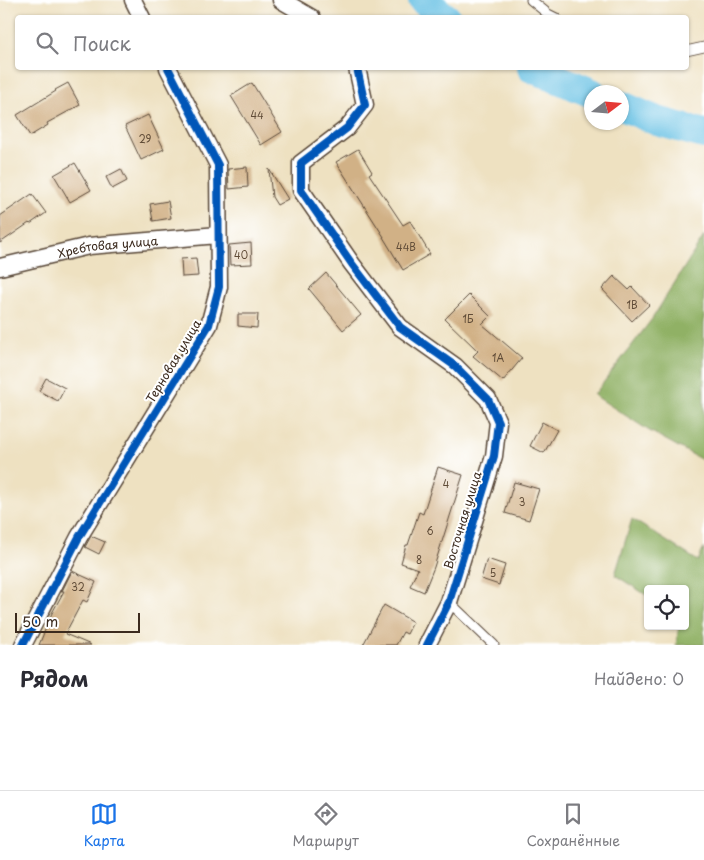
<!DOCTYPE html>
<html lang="ru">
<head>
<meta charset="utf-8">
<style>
	:root { --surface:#fff; --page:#f7f7f7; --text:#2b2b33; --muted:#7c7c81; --line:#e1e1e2; --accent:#1a73e8 }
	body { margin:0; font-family:"Playpen Sans",sans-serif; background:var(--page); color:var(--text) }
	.controls { position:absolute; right:15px; bottom:15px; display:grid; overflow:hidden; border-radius:5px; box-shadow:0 1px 4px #0004 }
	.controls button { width:45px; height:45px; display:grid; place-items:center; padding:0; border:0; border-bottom:1px solid var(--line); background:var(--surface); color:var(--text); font:25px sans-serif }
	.compass { position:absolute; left:584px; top:85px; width:45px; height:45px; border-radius:50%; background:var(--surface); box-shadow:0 1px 4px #0004; rotate:74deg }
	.scale { position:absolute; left:15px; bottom:12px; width:125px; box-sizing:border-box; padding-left:5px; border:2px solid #3b2a1e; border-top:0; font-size:14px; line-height:18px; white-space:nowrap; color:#3b2a1e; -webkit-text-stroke:4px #fff; paint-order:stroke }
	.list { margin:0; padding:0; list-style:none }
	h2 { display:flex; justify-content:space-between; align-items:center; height:65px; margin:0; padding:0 20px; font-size:21px }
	h2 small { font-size:16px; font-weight:400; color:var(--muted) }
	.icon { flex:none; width:28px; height:28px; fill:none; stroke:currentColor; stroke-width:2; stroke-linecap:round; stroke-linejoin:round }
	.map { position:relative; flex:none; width:704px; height:645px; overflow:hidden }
	.search { position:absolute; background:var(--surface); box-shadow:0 1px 4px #0004; left:15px; right:15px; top:15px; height:55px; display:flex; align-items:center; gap:12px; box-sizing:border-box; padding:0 18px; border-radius:5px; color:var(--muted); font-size:19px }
	.sheet { height:145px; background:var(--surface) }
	nav { display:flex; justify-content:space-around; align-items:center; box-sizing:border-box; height:70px; border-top:1px solid var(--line); background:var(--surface); font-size:14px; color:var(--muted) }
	nav a { display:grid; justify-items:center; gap:2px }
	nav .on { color:var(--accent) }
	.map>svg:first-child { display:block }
</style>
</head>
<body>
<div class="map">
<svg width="704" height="645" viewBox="0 0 704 645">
	<rect width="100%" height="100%" fill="#fff"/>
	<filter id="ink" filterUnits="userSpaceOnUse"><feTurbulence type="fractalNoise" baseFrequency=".02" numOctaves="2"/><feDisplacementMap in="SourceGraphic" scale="10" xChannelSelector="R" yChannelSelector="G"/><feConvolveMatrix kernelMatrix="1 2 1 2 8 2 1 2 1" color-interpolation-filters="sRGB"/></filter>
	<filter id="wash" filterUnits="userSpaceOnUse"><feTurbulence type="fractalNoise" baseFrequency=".0096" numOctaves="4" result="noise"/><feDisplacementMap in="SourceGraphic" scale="20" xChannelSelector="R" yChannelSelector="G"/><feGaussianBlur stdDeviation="1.12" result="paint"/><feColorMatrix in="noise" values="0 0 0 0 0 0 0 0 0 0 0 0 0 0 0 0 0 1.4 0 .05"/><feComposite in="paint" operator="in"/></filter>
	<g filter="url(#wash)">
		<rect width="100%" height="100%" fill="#eee1c1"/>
		<g fill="#90b165" stroke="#666e42">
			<path d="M 704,236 L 704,461 L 648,430 L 594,395 L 652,319 Z"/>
			<path d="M 632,519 L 698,561 L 704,548 L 704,645 L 676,645 L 679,626 L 685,626 L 685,589 L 648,589 L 648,596 L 615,575 Z"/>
		</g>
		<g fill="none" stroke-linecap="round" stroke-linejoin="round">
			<g stroke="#65c0e3" stroke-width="30">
				<path d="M 423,0 L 446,18"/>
				<path d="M 532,68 L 592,93"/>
				<path d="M 622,106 L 657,121 L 704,134"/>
			</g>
		</g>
		<g id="blocks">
			<g fill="#d1b186">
				<path d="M 68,83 L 80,105 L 47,123 L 48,125 L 30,136 L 17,115 L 56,91 L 55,90 Z"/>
				<path d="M 252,83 L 282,132 L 261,145 L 231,96 Z"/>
				<path d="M 148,115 L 164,149 L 141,160 L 125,126 Z"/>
				<path d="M 358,149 L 372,172 L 369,174 L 403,225 L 410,221 L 430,254 L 403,270 L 383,237 L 384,237 L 336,162 Z"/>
				<path d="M 75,163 L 91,190 L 70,202 L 54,175 Z"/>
				<path d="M 247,167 L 248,187 L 229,189 L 228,169 Z"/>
				<path d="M 121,169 L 127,181 L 112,189 L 106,177 Z"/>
				<path d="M 269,169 L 288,199 L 277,205 L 272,197 Z"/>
				<path d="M 32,194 L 46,213 L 30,224 L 29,223 L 0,243 L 0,216 Z"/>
				<path d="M 168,201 L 171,218 L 153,221 L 150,204 Z"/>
				<path d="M 251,243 L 252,264 L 230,265 L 229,245 Z"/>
				<path d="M 196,258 L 198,276 L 182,277 L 181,259 Z"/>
				<path d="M 326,273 L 361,315 L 343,330 L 309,289 Z"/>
				<path d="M 614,276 L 629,290 L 632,287 L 649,305 L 632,321 L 602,289 Z"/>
				<path d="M 469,295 L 490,316 L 482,324 L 522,358 L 503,381 L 473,356 L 478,351 L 445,319 Z"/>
				<path d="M 238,314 L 258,314 L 257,328 L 238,326 Z"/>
				<path d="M 46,378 L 65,388 L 58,401 L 39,391 Z"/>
				<path d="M 542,422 L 557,430 L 544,453 L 530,446 Z"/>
				<path d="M 438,467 L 463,475 L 434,567 L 424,592 L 410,586 L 418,569 L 401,563 L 406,545 L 408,545 L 419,512 L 423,514 Z"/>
				<path d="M 514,482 L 539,489 L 529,520 L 505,513 Z"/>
				<path d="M 91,536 L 105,542 L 99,554 L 85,547 Z"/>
				<path d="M 487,559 L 505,565 L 499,585 L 481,579 Z"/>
				<path d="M 72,571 L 96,582 L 87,602 L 83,600 L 65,634 L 91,645 L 39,645 L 52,613 L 64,591 L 62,591 Z"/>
				<path d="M 384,605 L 413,622 L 407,634 L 403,632 L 396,645 L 363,645 Z"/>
			</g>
		</g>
	</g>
	<g filter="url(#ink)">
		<use href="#blocks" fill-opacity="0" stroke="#564536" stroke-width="1"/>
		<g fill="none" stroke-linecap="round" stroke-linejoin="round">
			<g stroke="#564536" stroke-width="11">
				<g id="service">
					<path d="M 531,0 L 548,14 L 556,18"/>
					<path d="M 686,51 L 704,47"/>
					<path d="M 449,602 L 494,645"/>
				</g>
			</g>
			<g stroke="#564536" stroke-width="19">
				<g id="minor">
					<path d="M 133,0 L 142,18"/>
					<path d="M 281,0 L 312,18"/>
					<path d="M 357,68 L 365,105 L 347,128 L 301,163 L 301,190 L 352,264 L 400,327 L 455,366 L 488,399 L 498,422 L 494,456 L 449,602 L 427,645"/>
					<path id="s1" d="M 0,267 L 89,246 L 218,235"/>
					<path d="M 23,645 L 79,537 L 209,325 L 219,287 L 218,165 L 168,68"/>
				</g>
			</g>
			<use href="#service" stroke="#fff" stroke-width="9"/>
			<use href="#minor" stroke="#fff" stroke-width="16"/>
			<g stroke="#fff" stroke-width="11">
				<g id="cycleway">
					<path d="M 357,68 L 365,105 L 347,128 L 301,163 L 301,190 L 352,264 L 400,327 L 455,366 L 488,399 L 498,422 L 494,456 L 449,602 L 427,645"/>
					<path d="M 23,645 L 79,537 L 209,325 L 219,287 L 218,165 L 168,68"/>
				</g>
			</g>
			<use href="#cycleway" stroke="#0057b8" stroke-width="8"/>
		</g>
	</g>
	<g text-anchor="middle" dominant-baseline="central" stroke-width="4" stroke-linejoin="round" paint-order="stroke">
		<g font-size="10" fill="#604c38">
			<text x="257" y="114">44</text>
			<text x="145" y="138">29</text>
			<text x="406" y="246">44В</text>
			<text x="241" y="254">40</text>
			<text x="632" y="304">1В</text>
			<text x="468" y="318">1Б</text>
			<text x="498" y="357">1А</text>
			<text x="446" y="483">4</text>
			<text x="522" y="501">3</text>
			<text x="430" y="530">6</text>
			<text x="419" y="559">8</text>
			<text x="493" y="572">5</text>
			<text x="78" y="586">32</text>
		</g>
		<g font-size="12" fill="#3b2a1e" stroke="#fff">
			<text stroke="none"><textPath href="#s1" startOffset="110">Хребтовая улица</textPath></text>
			<text transform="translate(173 361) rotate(-59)">Терновая улица</text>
			<text transform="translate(462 520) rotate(-73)">Восточная улица</text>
		</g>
	</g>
</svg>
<div class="controls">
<button><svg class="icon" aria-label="locate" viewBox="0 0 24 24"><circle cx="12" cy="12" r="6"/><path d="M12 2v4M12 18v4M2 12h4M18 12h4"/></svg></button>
</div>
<svg class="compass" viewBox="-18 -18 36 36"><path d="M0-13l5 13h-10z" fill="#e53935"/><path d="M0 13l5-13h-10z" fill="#7c7c81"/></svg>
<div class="scale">50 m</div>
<div class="search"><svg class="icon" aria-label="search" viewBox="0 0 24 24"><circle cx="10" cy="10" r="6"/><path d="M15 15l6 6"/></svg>Поиск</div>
</div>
<section class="sheet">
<h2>Рядом<small>Найдено: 0</small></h2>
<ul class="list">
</ul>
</section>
<nav>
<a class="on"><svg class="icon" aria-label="map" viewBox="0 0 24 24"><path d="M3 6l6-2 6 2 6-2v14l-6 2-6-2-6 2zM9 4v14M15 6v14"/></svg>Карта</a>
<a><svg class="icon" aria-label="directions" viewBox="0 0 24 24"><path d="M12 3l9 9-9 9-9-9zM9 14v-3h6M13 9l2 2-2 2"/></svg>Маршрут</a>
<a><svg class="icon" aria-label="saved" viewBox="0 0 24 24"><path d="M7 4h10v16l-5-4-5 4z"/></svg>Сохранённые</a>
</nav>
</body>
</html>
